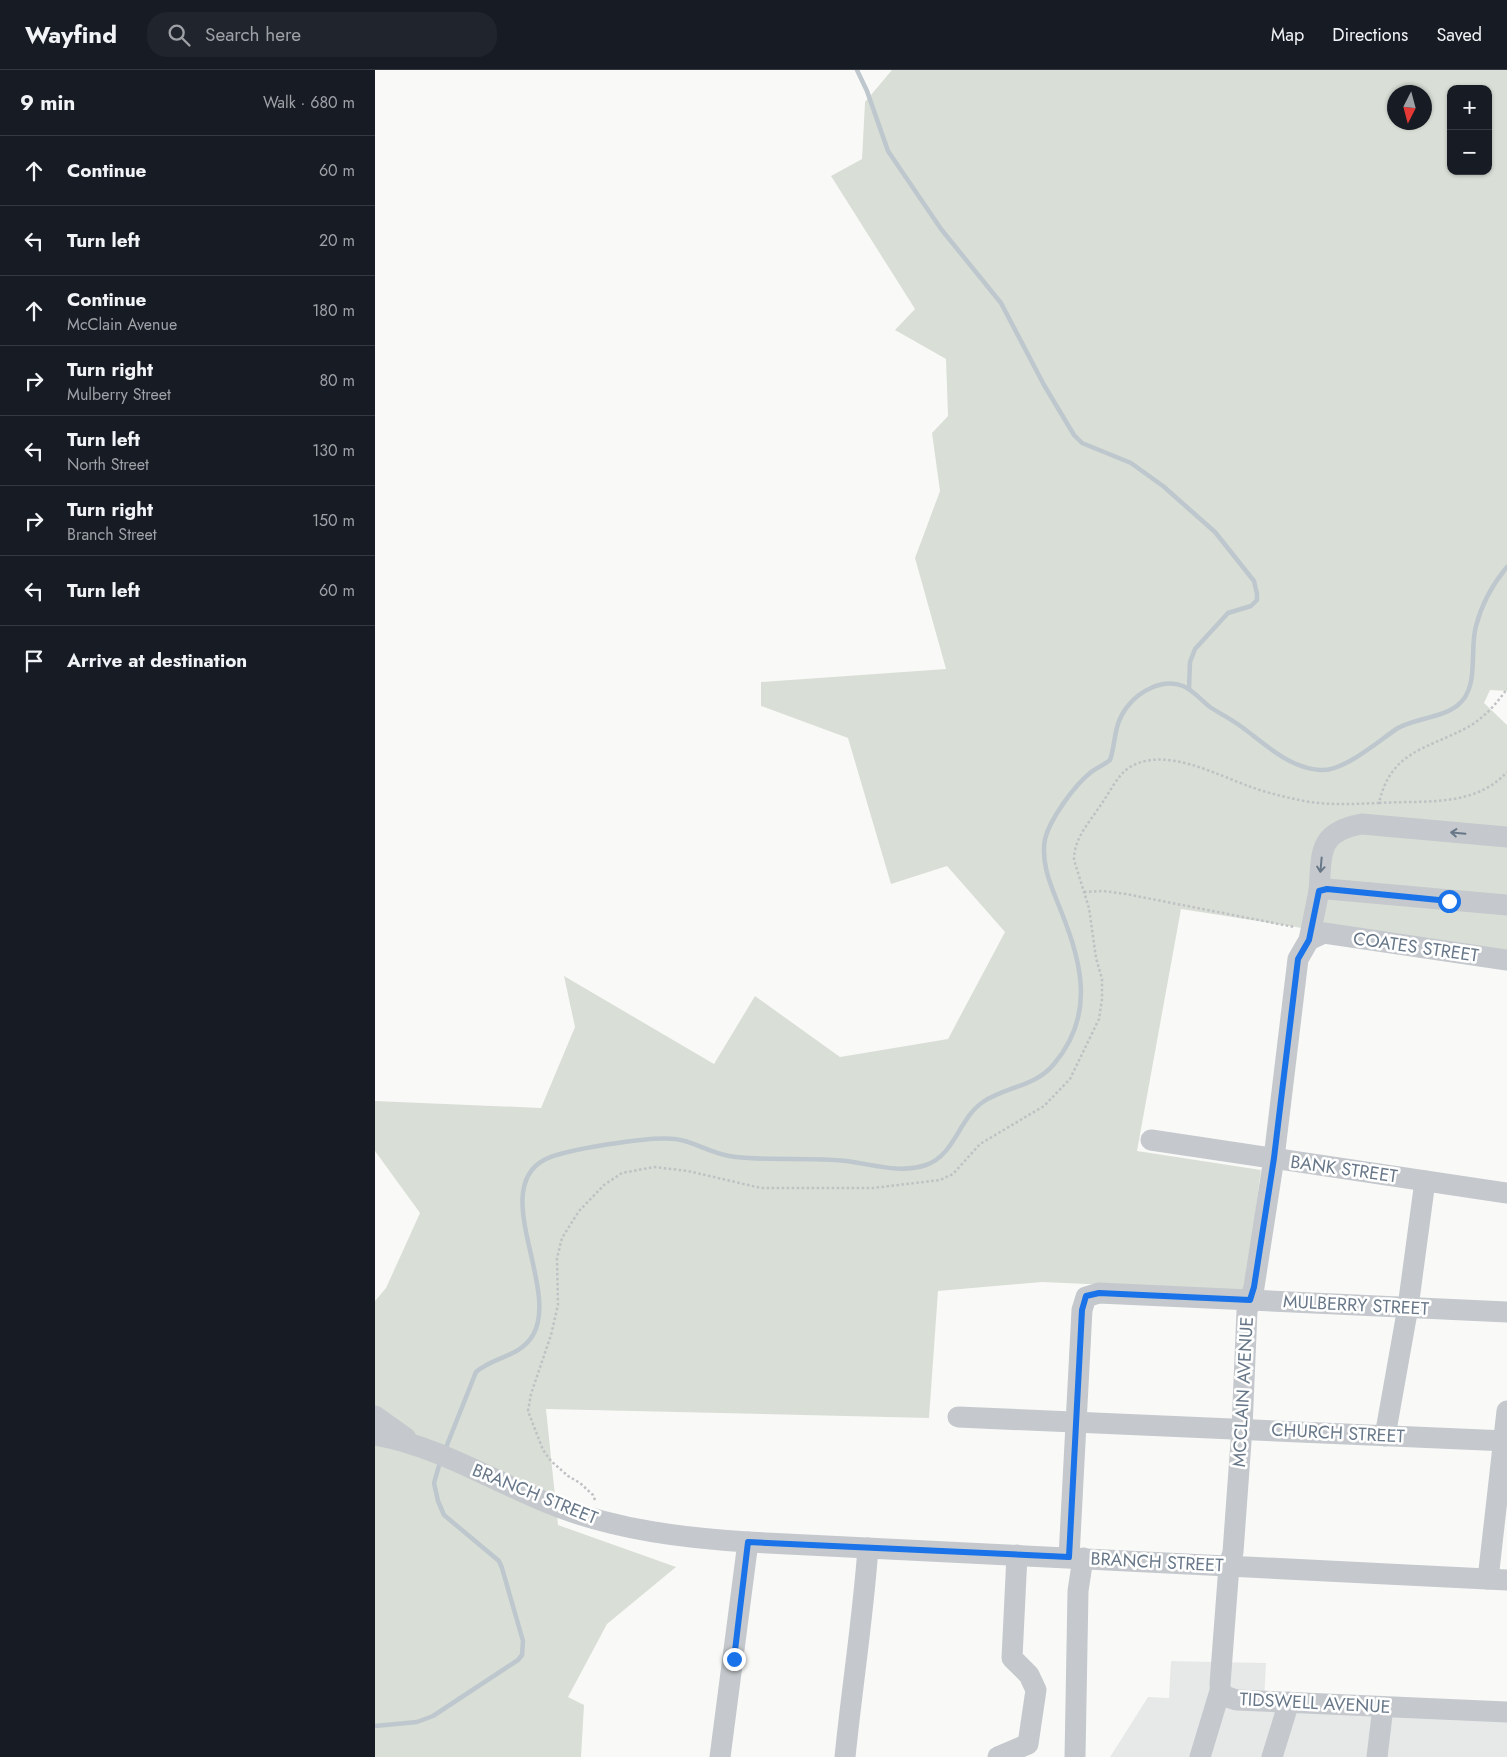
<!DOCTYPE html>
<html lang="en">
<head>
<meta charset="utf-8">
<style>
	:root { --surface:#171b24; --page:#20242c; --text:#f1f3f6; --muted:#9ea1a6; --line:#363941 }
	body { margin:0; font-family:Jost,sans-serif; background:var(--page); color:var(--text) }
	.controls { position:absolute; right:15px; top:15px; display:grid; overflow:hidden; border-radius:10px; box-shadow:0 1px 4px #0004 }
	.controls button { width:45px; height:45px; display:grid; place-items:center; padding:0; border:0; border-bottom:1px solid var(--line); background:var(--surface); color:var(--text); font:25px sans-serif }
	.compass { position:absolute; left:1012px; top:15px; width:45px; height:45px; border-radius:50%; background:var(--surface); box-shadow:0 1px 4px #0004; rotate:186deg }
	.stop { position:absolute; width:15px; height:15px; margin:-11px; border:4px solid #1a73e8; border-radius:50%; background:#fff }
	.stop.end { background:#1a73e8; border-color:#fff; box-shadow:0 1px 5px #0008 }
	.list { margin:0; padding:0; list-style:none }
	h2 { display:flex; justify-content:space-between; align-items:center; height:65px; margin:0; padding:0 20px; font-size:21px }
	h2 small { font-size:16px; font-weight:400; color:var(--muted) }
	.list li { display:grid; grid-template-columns:32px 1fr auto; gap:15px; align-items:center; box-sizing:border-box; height:70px; padding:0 20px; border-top:1px solid var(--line) }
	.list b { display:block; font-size:19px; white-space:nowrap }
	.list p { margin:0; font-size:16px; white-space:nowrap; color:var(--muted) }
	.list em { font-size:16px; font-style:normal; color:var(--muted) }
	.icon { flex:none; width:28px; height:28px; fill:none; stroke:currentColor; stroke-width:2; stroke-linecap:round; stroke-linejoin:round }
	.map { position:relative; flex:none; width:1132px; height:1687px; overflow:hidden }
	header { display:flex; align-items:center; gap:30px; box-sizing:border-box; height:70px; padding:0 25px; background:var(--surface); border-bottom:1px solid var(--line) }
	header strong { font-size:24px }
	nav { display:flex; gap:28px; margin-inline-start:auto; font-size:18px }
	.search { width:350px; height:45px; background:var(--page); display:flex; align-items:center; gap:12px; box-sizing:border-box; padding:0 18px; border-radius:20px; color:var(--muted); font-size:19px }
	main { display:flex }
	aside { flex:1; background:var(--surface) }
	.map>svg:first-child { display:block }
</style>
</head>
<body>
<header>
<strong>Wayfind</strong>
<div class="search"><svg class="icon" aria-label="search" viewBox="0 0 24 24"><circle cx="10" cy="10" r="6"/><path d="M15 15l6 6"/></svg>Search here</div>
<nav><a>Map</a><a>Directions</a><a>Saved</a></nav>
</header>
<main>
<aside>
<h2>9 min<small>Walk · 680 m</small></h2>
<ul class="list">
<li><svg class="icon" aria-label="ahead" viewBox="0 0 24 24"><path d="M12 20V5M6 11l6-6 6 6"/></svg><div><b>Continue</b></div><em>60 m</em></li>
<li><svg class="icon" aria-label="left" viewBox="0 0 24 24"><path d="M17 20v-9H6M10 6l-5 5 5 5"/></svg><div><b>Turn left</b></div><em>20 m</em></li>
<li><svg class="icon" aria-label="ahead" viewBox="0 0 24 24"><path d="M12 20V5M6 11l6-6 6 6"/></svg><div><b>Continue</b><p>McClain Avenue</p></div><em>180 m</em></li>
<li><svg class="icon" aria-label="right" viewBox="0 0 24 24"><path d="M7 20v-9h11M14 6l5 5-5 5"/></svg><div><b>Turn right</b><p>Mulberry Street</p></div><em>80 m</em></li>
<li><svg class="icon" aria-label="left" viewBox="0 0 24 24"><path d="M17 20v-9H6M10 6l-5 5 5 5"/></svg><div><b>Turn left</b><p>North Street</p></div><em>130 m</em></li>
<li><svg class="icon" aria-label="right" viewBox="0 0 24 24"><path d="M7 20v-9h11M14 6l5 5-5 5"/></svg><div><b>Turn right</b><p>Branch Street</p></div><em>150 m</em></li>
<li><svg class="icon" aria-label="left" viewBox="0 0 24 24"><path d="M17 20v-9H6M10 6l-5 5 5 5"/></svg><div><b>Turn left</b></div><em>60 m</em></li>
<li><svg class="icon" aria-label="arrive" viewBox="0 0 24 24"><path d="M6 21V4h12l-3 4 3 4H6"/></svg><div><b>Arrive at destination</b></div></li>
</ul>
</aside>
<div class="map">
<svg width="1132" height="1687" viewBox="0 0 1132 1687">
	<rect width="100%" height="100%" fill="#f9faf7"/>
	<path fill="#e7e9e8" d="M 796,1591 L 891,1593 L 889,1632 L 1132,1645 L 1132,1687 L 735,1687 L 773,1627 L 794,1628 Z"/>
	<path fill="#d9dfd6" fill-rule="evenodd" d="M 517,0 L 1132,0 L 1132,621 L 1115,620 L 1109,633 L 1132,655 L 1132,890 L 806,839 L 762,1081 L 886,1100 L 870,1221 L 667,1212 L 563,1221 L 554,1348 L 171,1339 L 183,1455 L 301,1497 L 232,1554 L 193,1627 L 209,1635 L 206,1687 L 0,1687 L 0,1231 L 11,1218 L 45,1143 L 0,1081 L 0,1031 L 166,1038 L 200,957 L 189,906 L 339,994 L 380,926 L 465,987 L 573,969 L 630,862 L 572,796 L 516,814 L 473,668 L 386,636 L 386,612 L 571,599 L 540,488 L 565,421 L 557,363 L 573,346 L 571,289 L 520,260 L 540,239 L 456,106 L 487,89 L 490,32 ZM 1076,19 L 1113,19 L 1113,101 L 1076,101 ZM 1019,22 L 1050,22 L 1050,52 L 1019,52 Z"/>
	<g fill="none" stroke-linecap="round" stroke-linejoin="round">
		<g stroke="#bdc7cd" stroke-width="4.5">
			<path d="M 482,0 L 492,21 L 513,81 L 566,159 L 626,233 L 669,315 L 699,365 L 707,373 L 756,393 L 788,416 L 840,462 L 879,511 L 882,524 L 882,530 L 876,536 L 853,543 L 820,579 L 815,592 L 814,619"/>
			<path d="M 70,1380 L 101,1302 C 119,1286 144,1288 158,1265 C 185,1219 114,1120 169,1090 C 189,1079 277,1066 300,1069 C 320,1071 337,1085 361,1087 C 397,1091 434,1087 471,1091 C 497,1094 524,1104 551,1095 C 580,1085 584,1048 608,1032 C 632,1016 660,1017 679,994 C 723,942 705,887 682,831 C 674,811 666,791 670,769 C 675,749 699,716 715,703 C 721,698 729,695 735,690 C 741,673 738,655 752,637 C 764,621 788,608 808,616 C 818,620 826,630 835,637 C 844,643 854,648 864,655 C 888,672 913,698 945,700 C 969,702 1003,671 1023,658 C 1041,648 1067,648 1083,635 C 1105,617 1094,581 1101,556 C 1107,533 1117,515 1132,497"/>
			<path d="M 0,1656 L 42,1652 L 58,1646 L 143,1590 L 147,1585 L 148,1571 L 127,1498 L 124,1491 L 69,1445 L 63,1431 L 59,1413 L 65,1392"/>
		</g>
		<g stroke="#bfc1c4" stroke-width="2.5" stroke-dasharray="2.5 2.5" stroke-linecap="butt">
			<path d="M 1004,733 C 1049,730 1099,738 1132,702"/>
			<path d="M 709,822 L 728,821 L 751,824 L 919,857"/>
			<path d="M 220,1430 L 218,1425 L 205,1413 L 193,1406 L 176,1391 L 168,1380 L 153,1341 L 156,1324 L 176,1265 L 183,1235 L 182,1188 L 187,1168 L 204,1141 L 229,1115 L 247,1103 L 279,1097 L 313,1101 L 386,1118 L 498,1118 L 565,1110 L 578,1104 L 605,1074 L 669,1036 L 695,1009 L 724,949 L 727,929 L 727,909 L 721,888 L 714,838 L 699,790 C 699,768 714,753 725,736 C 734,724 742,705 755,697 C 790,676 842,705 876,717 C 890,722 905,726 920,729 C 947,736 976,734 1004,733 C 1016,680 1053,679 1093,657 C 1109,648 1122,633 1132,619"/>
		</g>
		<g stroke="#c5c9cd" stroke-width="21">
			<path d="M 944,821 C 947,783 942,762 987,754 L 1132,767"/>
			<path d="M 934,870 L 944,821 L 952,819 L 1132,835"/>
			<path d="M 1132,890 L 949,863 L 934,870 L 923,889 L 899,1088 L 879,1217 L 872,1241 L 867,1358 L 858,1482 L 854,1496 L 845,1614 C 845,1626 852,1627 862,1630 L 1132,1642"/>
			<path d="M 776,1070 L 1132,1123"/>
			<path d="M 0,1346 L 31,1368"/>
			<path d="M 583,1347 L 1132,1371"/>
			<path d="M 0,1365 C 65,1376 122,1414 183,1437 C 244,1460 309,1468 373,1472 L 1132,1510"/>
			<path d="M 1010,1366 L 1033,1237 L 1050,1111"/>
			<path d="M 694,1487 L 707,1240 L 711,1227 L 724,1223 L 1132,1242"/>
			<path d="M 1113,1509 L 1132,1341"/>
			<path d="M 345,1687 L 373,1472"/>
			<path d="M 470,1687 C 477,1617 488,1548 493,1478"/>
			<path d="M 623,1687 L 653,1674 L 661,1620 L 654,1605 L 637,1588 L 642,1485"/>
			<path d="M 700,1687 L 703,1521 L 708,1488"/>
			<path d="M 825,1687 L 845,1621"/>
			<path d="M 897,1687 L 914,1632"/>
			<path d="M 1002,1687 L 1008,1637"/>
		</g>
	</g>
	<defs><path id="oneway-shaft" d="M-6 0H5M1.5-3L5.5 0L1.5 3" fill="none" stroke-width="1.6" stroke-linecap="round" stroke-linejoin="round" transform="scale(1.25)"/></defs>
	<g stroke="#687889">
		<use href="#oneway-shaft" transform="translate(1083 763) rotate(-175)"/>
		<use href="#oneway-shaft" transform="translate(946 795) rotate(95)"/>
	</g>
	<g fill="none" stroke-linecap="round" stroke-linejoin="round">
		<path stroke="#1a73e8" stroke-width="6" d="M 359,1589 L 373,1472 L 694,1487 L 707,1240 L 711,1226 L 724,1223 L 875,1230 L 879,1217 L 899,1088 L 923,889 L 934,870 L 944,821 L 952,819 L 1074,831"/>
	</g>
	<g text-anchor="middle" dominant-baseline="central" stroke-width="5" stroke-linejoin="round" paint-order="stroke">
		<g font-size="18" fill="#687889" stroke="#fff">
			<text transform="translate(1041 877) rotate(8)">COATES STREET</text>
			<text transform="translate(969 1099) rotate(8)">BANK STREET</text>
			<text transform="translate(981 1235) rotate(3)">MULBERRY STREET</text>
			<text transform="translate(868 1322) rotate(-87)">MCCLAIN AVENUE</text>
			<text transform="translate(963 1363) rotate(3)">CHURCH STREET</text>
			<text transform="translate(160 1424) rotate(22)">BRANCH STREET</text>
			<text transform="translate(782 1492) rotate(3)">BRANCH STREET</text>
			<text transform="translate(940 1633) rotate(3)">TIDSWELL AVENUE</text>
		</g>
	</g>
</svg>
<div class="controls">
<button>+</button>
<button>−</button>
</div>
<svg class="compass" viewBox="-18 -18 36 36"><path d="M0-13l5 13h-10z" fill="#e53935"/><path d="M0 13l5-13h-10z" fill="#9ea1a6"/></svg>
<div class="stop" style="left:1074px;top:831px"></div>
<div class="stop end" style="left:359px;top:1589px"></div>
</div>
</main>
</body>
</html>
